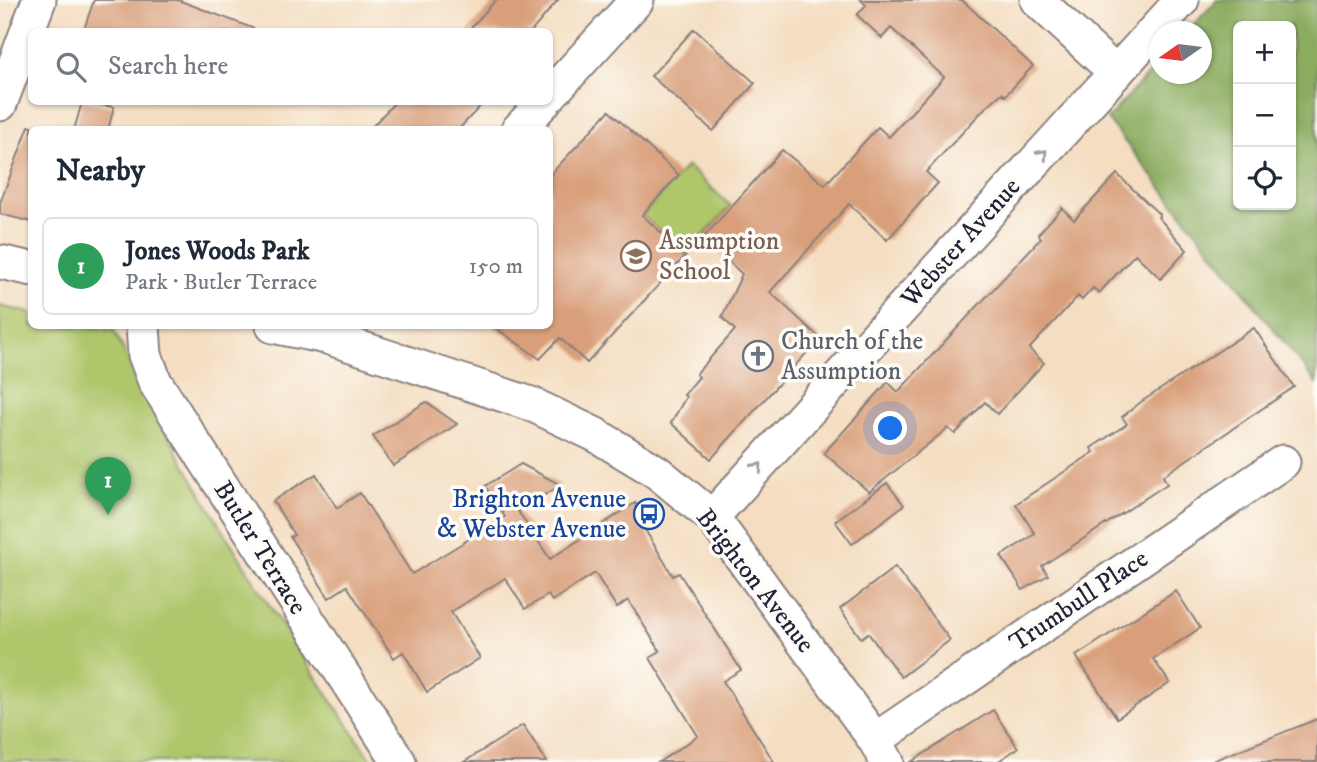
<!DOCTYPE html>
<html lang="en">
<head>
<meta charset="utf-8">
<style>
	:root { --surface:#fff; --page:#f6f6f7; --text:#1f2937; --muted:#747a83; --line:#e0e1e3; --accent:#db2777 }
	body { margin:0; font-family:"IM FELL DW Pica",serif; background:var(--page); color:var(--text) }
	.controls { position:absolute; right:21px; top:21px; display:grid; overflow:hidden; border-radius:10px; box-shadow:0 2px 5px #0004 }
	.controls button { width:63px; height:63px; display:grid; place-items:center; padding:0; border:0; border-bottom:2px solid var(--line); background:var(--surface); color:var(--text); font:35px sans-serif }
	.compass { position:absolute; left:1149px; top:21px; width:63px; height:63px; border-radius:50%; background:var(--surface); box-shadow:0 2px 5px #0004; rotate:256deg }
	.you { position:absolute; left:891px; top:429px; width:24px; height:24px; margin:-18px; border:5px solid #fff; border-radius:50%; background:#1a73e8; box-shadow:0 0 0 10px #1a73e833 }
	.badge { display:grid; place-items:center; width:46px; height:46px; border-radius:50%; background:var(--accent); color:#fff; font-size:23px; font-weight:700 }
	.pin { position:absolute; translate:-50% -58px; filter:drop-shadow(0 2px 4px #0008) }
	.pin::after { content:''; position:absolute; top:37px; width:24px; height:21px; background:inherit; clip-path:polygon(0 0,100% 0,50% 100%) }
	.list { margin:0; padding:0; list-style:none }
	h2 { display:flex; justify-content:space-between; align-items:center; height:91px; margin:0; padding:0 28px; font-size:30px }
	h2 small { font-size:23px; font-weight:400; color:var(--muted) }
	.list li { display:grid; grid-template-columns:46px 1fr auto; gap:21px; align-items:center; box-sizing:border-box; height:98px; margin:0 14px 14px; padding:0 14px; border:2px solid var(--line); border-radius:10px }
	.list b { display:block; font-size:26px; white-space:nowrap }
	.list p { margin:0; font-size:23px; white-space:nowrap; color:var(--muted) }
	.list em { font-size:23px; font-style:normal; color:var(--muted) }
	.icon { flex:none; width:38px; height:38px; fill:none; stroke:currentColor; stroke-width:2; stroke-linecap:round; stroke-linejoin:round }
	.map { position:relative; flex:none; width:1317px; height:762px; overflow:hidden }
	.search { position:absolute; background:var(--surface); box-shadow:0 2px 5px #0004; left:28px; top:28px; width:525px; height:77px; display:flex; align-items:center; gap:18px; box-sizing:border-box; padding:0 24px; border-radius:10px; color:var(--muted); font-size:26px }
	.panel { position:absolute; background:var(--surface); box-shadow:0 2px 5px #0004; left:28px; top:126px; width:525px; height:203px; border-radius:10px }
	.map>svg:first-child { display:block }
</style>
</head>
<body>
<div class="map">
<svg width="1317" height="762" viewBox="0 0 1317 762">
	<rect width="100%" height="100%" fill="#fdfcf7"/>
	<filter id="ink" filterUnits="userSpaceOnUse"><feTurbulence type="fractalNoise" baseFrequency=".0143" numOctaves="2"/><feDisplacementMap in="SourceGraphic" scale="14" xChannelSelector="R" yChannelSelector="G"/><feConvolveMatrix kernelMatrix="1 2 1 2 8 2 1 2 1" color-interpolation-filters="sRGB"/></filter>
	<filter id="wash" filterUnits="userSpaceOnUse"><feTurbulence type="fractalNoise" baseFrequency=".00686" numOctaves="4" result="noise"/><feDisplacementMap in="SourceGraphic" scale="28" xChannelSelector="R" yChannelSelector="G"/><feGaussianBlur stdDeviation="1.57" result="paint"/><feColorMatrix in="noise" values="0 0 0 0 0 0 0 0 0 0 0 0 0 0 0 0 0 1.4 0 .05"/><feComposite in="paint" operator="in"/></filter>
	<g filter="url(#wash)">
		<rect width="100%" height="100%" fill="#f4ddc0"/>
		<g fill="#afc66b" stroke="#687453" stroke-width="2">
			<path d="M 687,166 L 731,206 L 686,255 L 642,215 Z"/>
			<path d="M 0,306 L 31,313 L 32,326 L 86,326 L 114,331 C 187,481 279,624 373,762 L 0,762 Z"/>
		</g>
		<path fill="#8bab5f" stroke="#56664d" stroke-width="2" fill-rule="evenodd" d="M 1217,0 L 1317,0 L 1317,384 L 1107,119 L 1159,62 L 1160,74 L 1202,74 L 1202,32 L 1188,31 ZM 1238,26 L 1291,26 L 1291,205 L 1238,205 Z"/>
		<g id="blocks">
			<g fill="#d99f7a">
				<path d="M 94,0 L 178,0 L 255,29 L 254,32 L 83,32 Z"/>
				<path d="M 496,0 L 558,0 L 531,32 L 467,32 Z"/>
				<path d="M 861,0 L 962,0 L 1033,66 L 1005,96 L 1002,93 L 985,108 L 926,172 L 938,183 L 887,240 L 849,204 L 770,292 L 820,338 L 711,459 L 671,423 L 686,397 L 684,395 L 699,377 L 696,374 L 735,330 L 722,317 L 742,274 L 703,238 L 782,150 L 825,185 L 878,127 L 889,137 L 944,77 L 891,28 L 882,38 L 857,15 L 866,5 Z"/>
				<path d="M 694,29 L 755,83 L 713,131 L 651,76 Z"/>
				<path d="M 82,102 L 114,107 L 108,130 L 74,130 Z"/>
				<path d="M 395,102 L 484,102 L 458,130 L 369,130 Z"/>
				<path d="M 609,111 L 679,175 L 642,215 L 686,255 L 587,363 L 560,338 L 540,359 L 493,326 L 550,326 L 550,175 Z"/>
				<path d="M 29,126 L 32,127 L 32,222 L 0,214 L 0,203 Z"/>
				<path d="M 1117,174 L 1160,215 L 1158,217 L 1187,250 L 1161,279 L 1135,254 L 1099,293 L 1093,288 L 1082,300 L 1078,296 L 1029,349 L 1044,363 L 997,414 L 985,402 L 955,434 L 948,428 L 869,492 L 824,453 L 888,382 L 898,392 L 1041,238 L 1038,234 L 1062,208 L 1074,220 Z"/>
				<path d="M 1254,328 L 1294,387 L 1163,476 L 1167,484 L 1042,566 L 1048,575 L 1023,590 L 1001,556 L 1035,534 L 1016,504 L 1094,452 L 1091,448 L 1127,424 L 1122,417 L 1141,402 Z"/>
				<path d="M 426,402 L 457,424 L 393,466 L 373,436 Z"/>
				<path d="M 521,464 L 561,485 L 518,511 L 550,559 L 635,503 L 649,525 L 644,528 L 673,576 L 679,573 L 741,670 L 723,681 L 774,762 L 659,762 L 698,736 L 650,658 L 660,651 L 628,600 L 617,608 L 595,573 L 552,601 L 548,595 L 525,609 L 505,578 L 451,612 L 480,658 L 427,692 L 403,652 L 394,658 L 347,586 L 329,598 L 290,537 L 294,535 L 273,501 L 316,474 L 337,508 L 360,493 L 412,574 L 505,517 L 485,486 Z"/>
				<path d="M 887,483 L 904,505 L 852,544 L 835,521 Z"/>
				<path d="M 895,567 L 950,640 L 901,677 L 868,633 L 861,638 L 840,609 Z"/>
				<path d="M 1176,591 L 1200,628 L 1153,659 L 1170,683 L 1117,718 L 1076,656 Z"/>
				<path d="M 993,710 L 1018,748 L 997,762 L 911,762 Z"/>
				<path d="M 1317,719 L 1317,762 L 1213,762 L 1212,761 Z"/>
				<path d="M 523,725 L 547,762 L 464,762 Z"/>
			</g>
		</g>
	</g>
	<g filter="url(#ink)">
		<use href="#blocks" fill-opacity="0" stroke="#8b807e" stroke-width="2"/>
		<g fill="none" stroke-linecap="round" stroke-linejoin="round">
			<g stroke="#8b807e" stroke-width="37">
				<g id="street">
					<path d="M 1037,0 L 1116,73"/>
					<path d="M 550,95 L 637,0"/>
					<path d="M 0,104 L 39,0"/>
					<path d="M 518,130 L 544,102"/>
					<path d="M 0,262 L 32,269"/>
					<path d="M 143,326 L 145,355 L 155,382 L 399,762"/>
					<path d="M 273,326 L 327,337 L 531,404 L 596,435 L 657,472 L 712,517 L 875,740 L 887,762"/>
					<path d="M 712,517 L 1182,0"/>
					<path d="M 875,740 L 1283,462"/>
				</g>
			</g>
			<use href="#street" stroke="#fff" stroke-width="33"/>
		</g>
		<defs><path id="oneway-chevron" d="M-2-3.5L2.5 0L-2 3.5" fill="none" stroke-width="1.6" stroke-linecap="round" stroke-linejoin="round" transform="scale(1.75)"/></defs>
		<g stroke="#9c9ca7">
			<use href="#oneway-chevron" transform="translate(1043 154) rotate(-48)"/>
			<use href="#oneway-chevron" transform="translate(758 467) rotate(-48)"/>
		</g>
	</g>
	<defs>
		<g id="school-ring" transform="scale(1.575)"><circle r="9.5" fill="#fdfcf7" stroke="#8d6e63" stroke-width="1.5"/><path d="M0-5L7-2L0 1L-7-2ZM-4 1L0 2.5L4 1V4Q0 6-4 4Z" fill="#8d6e63"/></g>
		<g id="church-ring" transform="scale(1.575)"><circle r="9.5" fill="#fdfcf7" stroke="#6b7280" stroke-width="1.5"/><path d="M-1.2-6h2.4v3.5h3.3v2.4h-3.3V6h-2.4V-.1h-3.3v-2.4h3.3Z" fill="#6b7280"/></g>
		<g id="bus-ring" transform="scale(1.575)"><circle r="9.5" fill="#fdfcf7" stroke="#1a4fb4" stroke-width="1.5"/><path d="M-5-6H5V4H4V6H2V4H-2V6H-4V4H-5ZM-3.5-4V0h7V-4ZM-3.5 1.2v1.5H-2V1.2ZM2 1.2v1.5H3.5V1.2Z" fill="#1a4fb4"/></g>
	</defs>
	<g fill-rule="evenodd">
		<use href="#school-ring" x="636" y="256"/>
		<use href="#church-ring" x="758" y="356"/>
		<use href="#bus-ring" x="649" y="514"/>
	</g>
	<g text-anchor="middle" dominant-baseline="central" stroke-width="7" stroke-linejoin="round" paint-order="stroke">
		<g font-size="26" fill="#785e54" stroke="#fdfcf7" text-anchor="start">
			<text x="659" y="241">Assumption<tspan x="659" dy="30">School</tspan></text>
		</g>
		<g font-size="26" fill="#22223b" stroke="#fdfcf7">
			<text transform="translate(961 243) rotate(-48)">Webster Avenue</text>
			<text transform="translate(260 548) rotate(58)">Butler Terrace</text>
			<text transform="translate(755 581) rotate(52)">Brighton Avenue</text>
			<text transform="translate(1079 601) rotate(-34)">Trumbull Place</text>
		</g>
		<g font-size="26" fill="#5b616d" stroke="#fdfcf7" text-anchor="start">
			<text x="781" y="341">Church of the<tspan x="781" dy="30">Assumption</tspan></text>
		</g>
		<g font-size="26" fill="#164399" stroke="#fdfcf7" text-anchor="end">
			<text x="626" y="499">Brighton Avenue<tspan x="626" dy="30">&amp; Webster Avenue</tspan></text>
		</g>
	</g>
</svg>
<div class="controls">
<button>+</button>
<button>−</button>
<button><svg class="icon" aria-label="locate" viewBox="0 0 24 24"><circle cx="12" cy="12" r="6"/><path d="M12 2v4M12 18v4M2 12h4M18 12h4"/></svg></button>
</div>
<svg class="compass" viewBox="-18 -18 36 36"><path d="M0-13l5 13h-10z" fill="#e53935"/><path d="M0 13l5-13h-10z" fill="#747a83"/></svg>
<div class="you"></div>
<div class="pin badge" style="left:108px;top:515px;background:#2e9e5b">1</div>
<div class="search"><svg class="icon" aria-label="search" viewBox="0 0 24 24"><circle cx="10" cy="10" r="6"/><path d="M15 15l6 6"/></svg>Search here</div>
<section class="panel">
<h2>Nearby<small></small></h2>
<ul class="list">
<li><span class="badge" style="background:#2e9e5b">1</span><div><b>Jones Woods Park</b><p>Park · Butler Terrace</p></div><em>150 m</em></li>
</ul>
</section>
</div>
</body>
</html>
